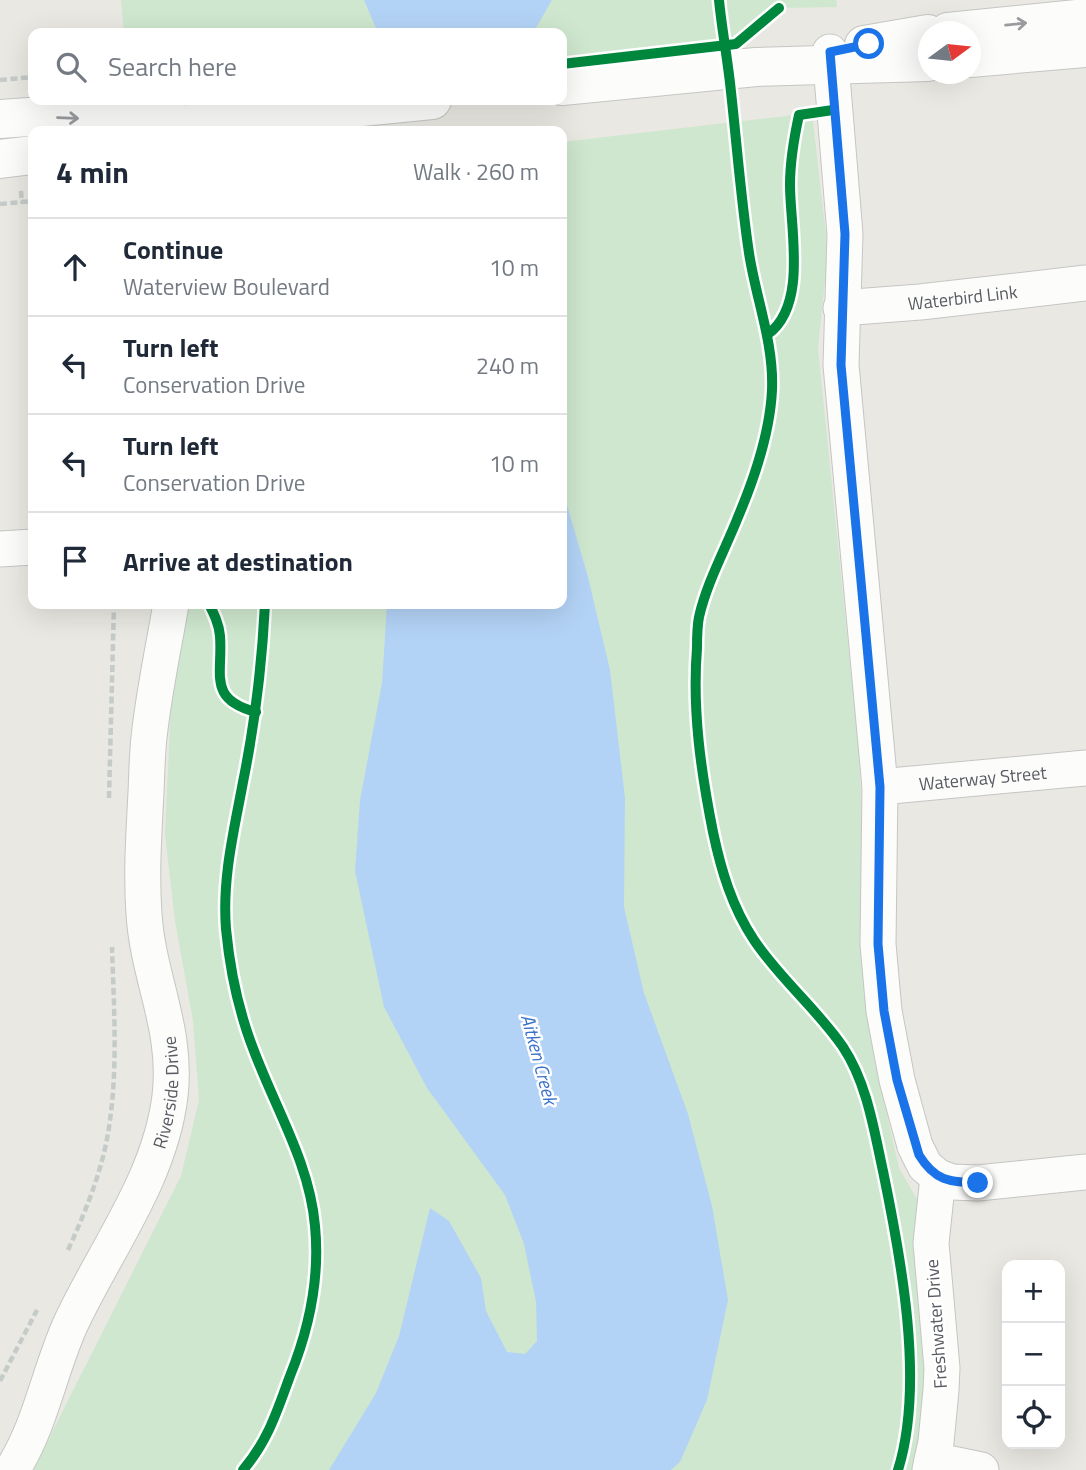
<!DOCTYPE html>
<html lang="en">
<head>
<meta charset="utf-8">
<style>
	:root { --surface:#fff; --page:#f6f6f7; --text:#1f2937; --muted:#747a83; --line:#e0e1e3 }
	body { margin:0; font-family:"Titillium Web",sans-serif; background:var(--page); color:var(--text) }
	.controls { position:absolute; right:21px; bottom:21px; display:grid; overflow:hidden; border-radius:14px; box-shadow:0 7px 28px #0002 }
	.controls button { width:63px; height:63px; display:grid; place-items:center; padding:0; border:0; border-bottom:2px solid var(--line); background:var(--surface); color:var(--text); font:35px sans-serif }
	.compass { position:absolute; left:918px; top:21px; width:63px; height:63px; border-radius:50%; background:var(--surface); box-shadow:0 7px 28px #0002; rotate:75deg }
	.stop { position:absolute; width:21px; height:21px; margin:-16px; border:5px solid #1a73e8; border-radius:50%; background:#fff }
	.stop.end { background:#1a73e8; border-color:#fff; box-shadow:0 2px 7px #0008 }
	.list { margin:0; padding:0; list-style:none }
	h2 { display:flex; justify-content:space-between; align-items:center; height:91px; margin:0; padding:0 28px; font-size:30px }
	h2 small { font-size:23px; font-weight:400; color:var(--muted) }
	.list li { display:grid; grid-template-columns:46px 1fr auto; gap:21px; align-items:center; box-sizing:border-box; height:98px; padding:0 28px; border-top:2px solid var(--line) }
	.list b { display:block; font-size:26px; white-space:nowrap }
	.list p { margin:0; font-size:23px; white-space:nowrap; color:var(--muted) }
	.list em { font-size:23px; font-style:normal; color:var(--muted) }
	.icon { flex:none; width:38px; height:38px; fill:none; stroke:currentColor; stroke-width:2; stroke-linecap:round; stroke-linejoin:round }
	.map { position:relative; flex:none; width:1086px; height:1470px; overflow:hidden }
	.search { position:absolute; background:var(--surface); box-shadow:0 7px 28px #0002; left:28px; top:28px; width:539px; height:77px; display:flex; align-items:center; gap:18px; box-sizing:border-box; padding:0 24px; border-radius:14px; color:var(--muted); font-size:26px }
	.panel { position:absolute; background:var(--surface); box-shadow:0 7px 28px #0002; left:28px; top:126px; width:539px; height:483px; border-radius:14px }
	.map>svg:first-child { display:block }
</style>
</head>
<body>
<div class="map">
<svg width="1086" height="1470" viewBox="0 0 1086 1470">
	<rect width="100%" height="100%" fill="#e9e8e2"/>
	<g fill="#cfe7ce">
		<path d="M 121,0 L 836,0 L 837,7 L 779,8 L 736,44 L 562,64 L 562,33 L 124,33 Z"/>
		<path d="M 812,113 L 828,253 L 818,348 L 859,752 L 862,821 L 860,932 L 863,974 L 874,1057 L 899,1168 L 917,1199 L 918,1207 L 914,1236 L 924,1328 L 926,1392 L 915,1470 L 33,1470 L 181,1176 L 199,1100 L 193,1021 L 175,921 L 165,834 L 171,701 L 184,604 L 562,604 L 562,142 Z"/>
	</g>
	<g fill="#b3d3f6">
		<path d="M 364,0 L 552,0 L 533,33 L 378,33 Z"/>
		<path d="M 562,488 L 588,577 L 610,670 L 625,798 L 624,907 L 644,993 L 688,1114 L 712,1206 L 728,1300 L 707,1400 L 680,1462 L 671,1470 L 329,1470 L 376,1393 L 399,1336 L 430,1208 L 449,1221 L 481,1278 L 486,1311 L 507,1352 L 525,1354 L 537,1341 L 536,1302 L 524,1244 L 505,1195 L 427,1088 L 384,1007 L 355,871 L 360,800 L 382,683 L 387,604 L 562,604 Z"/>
	</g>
	<path fill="#e9e8e2" d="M 401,100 L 498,100 L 480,131 L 414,131 Z"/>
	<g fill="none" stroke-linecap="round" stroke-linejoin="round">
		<g stroke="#c5c6c4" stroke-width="37">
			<g id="minor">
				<path d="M 830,52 L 845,234 L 841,365 L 880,787 L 878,944 L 884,1011 L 897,1080 L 915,1146 L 925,1166 L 938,1177 L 952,1182 L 978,1183 L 1086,1172"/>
				<path id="s1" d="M 841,308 L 920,302 L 1086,283"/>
				<path d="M 0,549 L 33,547"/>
				<path id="s2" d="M 880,787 L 1086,768"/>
				<path d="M 932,1460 L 981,1470"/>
				<path id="s3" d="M 12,1470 C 41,1425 49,1371 71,1323 C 105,1250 160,1179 170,1096 C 178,1029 148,978 144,914 C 141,873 144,833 146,792 C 147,771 147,750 150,729 C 155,687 164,645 171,604"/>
				<path d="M 930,1470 L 936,1442 L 941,1390 L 942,1368 L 931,1243 L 938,1177"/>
			</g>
		</g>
		<g stroke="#c5c6c4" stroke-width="40">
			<g id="tertiary">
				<path d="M 948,32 L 1086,18"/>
				<path d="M 864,45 L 928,34"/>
				<path d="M 970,58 L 1086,48"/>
				<path d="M 562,86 L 756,67 L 928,62"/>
				<path d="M 0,119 L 29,117 L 183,124"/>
				<path d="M 155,131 L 191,124 L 432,100"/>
				<path d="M 0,159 L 33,155"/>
			</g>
		</g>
		<g stroke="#c5cbc9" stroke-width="4.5" stroke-dasharray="7 3.5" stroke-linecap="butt">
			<path d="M 0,80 L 33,77"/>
			<path d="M 21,191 L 22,203"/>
			<path d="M 0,204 L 33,201"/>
			<path d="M 109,798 L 114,604"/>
			<path d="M 68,1250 C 84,1215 98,1181 106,1144 C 119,1080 114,1012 112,947"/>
			<path d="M 0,1381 L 37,1310"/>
		</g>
		<use href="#minor" stroke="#fcfcfb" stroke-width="35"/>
		<use href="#tertiary" stroke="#fcfcfb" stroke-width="38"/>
		<g stroke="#fff" stroke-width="15">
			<g id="cycleway">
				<path d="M 719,0 C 722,31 728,61 731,92 C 737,146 741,200 749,253 C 756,299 774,343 772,390 C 770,433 755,477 738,517 C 725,550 707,582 699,617 C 697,627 697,638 697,648 C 692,710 701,772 713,832 C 721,870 732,907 754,940 C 780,979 817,1009 843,1047 C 867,1083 874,1130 883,1171 C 901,1258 925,1384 898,1470"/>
				<path d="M 562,64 L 736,44 L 779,8"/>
				<path d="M 768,334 C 808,305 790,228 790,185 C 790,161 794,138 799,115 L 833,110"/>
				<path d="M 209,604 C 214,614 219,624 220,636 C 223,674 207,699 256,712"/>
				<path d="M 243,1470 C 268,1441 277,1411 290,1376 C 309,1329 320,1277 315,1226 C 309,1154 264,1091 244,1022 C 235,993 229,960 226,929 C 222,878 234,831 243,782 C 255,723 262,664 265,604"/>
			</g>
		</g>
		<use href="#cycleway" stroke="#00873e" stroke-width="10"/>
	</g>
	<defs><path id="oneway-shaft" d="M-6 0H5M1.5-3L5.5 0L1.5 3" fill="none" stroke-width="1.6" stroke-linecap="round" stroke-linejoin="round" transform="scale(1.75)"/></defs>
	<g stroke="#9a9b9f">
		<use href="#oneway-shaft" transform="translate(1016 24) rotate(-6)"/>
		<use href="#oneway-shaft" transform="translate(68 118) rotate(2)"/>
	</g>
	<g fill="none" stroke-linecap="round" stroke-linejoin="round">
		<path stroke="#1a73e8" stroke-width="9" d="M 869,44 L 830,52 L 845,234 L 841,365 L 880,787 L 878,944 L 884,1011 L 897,1080 L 919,1155 C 935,1181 949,1182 978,1183"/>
	</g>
	<g text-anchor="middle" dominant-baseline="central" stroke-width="5" stroke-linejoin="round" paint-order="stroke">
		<g font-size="18" fill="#585b61" stroke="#fff">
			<text stroke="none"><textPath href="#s1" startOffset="122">Waterbird Link</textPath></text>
			<text stroke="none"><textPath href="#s2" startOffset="103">Waterway Street</textPath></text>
			<text stroke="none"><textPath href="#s3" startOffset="411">Riverside Drive</textPath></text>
			<text transform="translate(936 1324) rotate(-94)">Freshwater Drive</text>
		</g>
		<g font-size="19" font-style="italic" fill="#3871c9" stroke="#fff">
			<text transform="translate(540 1059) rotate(75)">Aitken Creek</text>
		</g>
	</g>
</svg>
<div class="controls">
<button>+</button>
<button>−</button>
<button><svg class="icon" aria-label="locate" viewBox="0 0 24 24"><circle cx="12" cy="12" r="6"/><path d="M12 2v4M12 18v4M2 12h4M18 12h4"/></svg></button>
</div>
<svg class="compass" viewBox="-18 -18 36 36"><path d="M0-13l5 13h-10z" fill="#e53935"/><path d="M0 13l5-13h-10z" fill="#747a83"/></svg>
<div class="stop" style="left:869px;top:44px"></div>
<div class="stop end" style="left:978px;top:1183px"></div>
<div class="search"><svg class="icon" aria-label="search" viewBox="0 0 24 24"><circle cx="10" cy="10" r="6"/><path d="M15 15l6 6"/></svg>Search here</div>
<section class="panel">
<h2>4 min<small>Walk · 260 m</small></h2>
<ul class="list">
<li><svg class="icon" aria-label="ahead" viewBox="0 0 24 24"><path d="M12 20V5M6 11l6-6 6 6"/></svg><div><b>Continue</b><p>Waterview Boulevard</p></div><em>10 m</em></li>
<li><svg class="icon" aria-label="left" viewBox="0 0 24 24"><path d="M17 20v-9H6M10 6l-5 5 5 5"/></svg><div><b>Turn left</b><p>Conservation Drive</p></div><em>240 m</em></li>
<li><svg class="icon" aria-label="left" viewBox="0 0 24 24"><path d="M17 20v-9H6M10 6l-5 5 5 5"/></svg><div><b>Turn left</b><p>Conservation Drive</p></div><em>10 m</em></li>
<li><svg class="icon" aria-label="arrive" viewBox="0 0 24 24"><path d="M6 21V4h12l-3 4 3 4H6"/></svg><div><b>Arrive at destination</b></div></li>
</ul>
</section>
</div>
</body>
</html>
